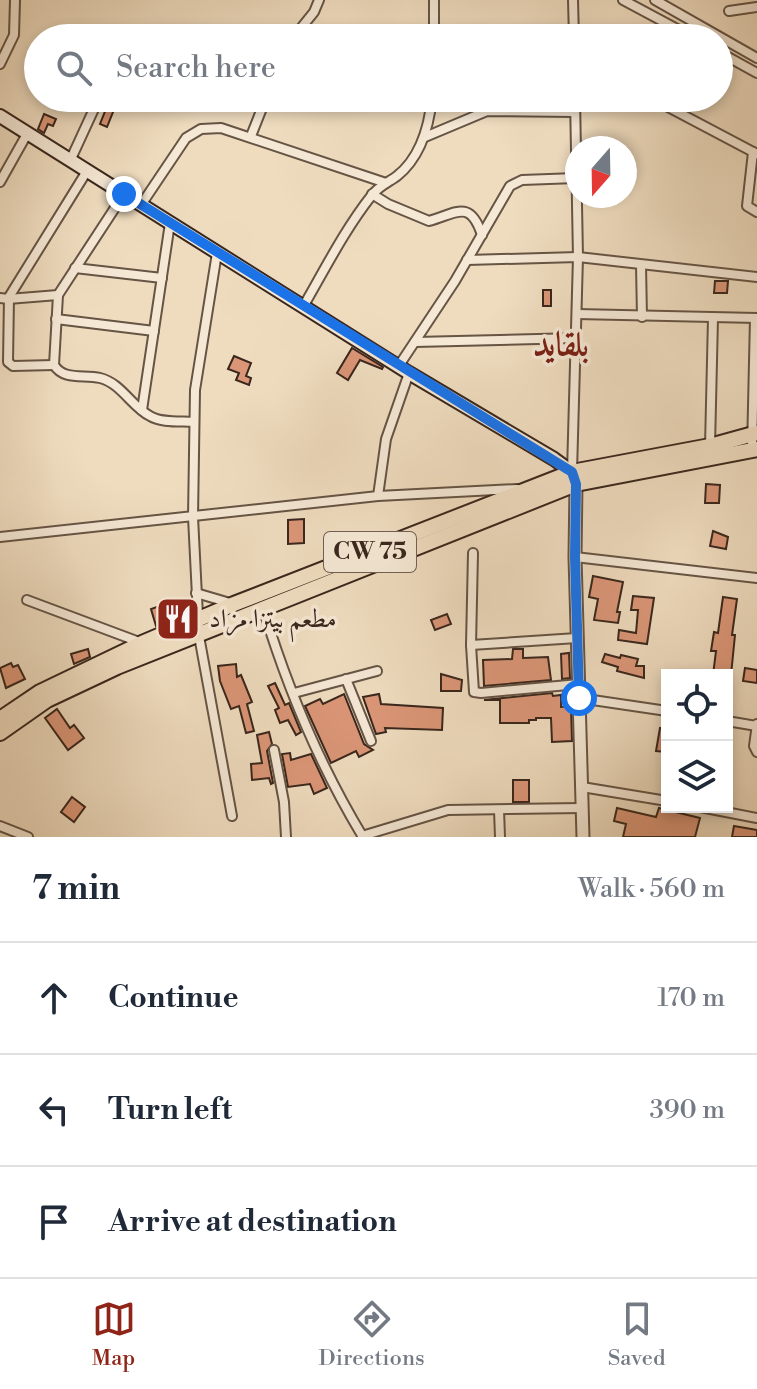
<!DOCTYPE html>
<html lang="en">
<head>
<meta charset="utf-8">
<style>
	:root { --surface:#fff; --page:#f2f2f3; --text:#1f2937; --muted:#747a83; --line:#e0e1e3; --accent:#8f2418 }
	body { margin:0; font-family:"Libre Bodoni",Amiri,serif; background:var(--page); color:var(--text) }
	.controls { position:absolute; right:24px; bottom:24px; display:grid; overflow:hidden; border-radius:0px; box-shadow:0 4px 12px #0003 }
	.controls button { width:72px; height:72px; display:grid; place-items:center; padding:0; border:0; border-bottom:2px solid var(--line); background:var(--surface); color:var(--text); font:40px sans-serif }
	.compass { position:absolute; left:565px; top:136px; width:72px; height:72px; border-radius:50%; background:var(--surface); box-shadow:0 4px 12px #0003; rotate:200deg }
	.stop { position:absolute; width:24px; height:24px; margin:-18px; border:6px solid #1a73e8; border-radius:50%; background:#fff }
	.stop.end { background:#1a73e8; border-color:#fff; box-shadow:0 2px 8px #0008 }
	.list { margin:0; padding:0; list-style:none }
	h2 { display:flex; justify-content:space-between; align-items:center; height:104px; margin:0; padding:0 32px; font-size:34px }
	h2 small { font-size:26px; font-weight:400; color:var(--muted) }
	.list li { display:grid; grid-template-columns:52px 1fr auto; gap:24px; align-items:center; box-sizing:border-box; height:112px; padding:0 32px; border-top:2px solid var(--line) }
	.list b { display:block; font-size:30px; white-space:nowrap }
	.list em { font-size:26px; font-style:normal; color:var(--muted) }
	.icon { flex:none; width:44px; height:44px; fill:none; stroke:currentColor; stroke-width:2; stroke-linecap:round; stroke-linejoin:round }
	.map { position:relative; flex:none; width:757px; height:837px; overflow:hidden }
	.search { position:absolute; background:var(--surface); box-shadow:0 4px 12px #0003; left:24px; right:24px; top:24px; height:88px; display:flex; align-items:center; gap:20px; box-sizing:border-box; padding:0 28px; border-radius:44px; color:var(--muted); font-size:30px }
	.sheet { height:440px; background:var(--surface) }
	nav { display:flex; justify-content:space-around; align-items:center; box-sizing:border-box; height:112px; border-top:2px solid var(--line); background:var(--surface); font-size:22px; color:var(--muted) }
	nav a { display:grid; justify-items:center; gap:4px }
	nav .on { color:var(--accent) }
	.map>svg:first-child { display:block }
</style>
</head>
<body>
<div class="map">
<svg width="757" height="837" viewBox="0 0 757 837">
	<rect width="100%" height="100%" fill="#efdcbf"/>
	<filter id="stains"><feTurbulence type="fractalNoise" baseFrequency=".0025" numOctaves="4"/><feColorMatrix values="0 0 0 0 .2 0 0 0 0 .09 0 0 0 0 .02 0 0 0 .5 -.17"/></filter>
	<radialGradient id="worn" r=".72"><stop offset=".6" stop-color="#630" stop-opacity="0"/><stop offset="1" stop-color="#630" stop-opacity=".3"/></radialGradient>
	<g fill="#db9677" stroke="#39261c" stroke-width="2">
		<path d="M 108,104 L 115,107 L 107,127 L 100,124 Z"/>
		<path d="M 44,114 L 56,119 L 53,126 L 48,124 L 44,133 L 38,129 Z"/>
		<path d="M 715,281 L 728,281 L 727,293 L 714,293 Z"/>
		<rect x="543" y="290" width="8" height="16"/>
		<path d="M 352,348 L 383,367 L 382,369 L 360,360 L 348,380 L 337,373 Z"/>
		<path d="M 234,356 L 251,363 L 246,376 L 251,378 L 249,385 L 236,380 L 239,373 L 228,369 Z"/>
		<path d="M 706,484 L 720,485 L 719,503 L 705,503 Z"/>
		<path d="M 304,519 L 304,543 L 288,544 L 288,520 Z"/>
		<path d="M 713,531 L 728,537 L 726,549 L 710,546 Z"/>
		<path d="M 593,576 L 623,582 L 617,612 L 620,612 L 618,623 L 594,620 L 598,599 L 589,597 Z"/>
		<path d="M 633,596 L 654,598 L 647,644 L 618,640 L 619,630 L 636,633 L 638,610 L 631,610 Z"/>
		<path d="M 723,597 L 737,599 L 732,635 L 735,635 L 731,675 L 713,675 L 716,651 L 711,651 L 714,632 L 718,633 Z"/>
		<path d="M 165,604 L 171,620 L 156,626 L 151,609 Z"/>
		<path d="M 447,614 L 451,624 L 435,630 L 431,620 Z"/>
		<path d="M 88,649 L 90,657 L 74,664 L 71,654 Z"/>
		<path d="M 513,649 L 523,649 L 523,658 L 548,657 L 551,680 L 484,686 L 483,660 L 512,659 Z"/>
		<path d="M 569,653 L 570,678 L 562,679 L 561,654 Z"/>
		<path d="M 605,654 L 620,658 L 621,655 L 638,659 L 636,666 L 644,666 L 644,678 L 617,671 L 618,667 L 602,662 Z"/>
		<path d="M 11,663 L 13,667 L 18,665 L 25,679 L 6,688 L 0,668 Z"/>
		<path d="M 236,664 L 237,677 L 241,675 L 252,702 L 247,704 L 254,731 L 246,733 L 239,706 L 231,709 L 220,681 L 218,666 Z"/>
		<path d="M 745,668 L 757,670 L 757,683 L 743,681 Z"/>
		<path d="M 441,674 L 462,680 L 461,691 L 441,691 Z"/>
		<path d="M 275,683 L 285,705 L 289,703 L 301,732 L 296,735 L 288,720 L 280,723 L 275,710 L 279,708 L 268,686 Z"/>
		<path d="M 552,693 L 553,696 L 561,695 L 561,707 L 571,706 L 572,741 L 552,742 L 551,718 L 536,718 L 536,720 L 529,720 L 529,723 L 500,723 L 500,700 L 484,700 Z"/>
		<path d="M 344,694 L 364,744 L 373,750 L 359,757 L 356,751 L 331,763 L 305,706 L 320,699 L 323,704 Z"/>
		<path d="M 379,694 L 381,704 L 443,708 L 442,730 L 385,728 L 386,732 L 376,734 L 363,697 Z"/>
		<path d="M 57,709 L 70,728 L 74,725 L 84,738 L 68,750 L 45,718 Z"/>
		<path d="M 660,728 L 667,729 L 667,752 L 656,751 Z"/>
		<path d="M 269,732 L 272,744 L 267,751 L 273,783 L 271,784 L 269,778 L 252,780 L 251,764 L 262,763 L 257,735 Z"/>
		<path d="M 290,753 L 291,760 L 311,754 L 327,788 L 314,794 L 310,784 L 288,787 L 282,754 Z"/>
		<rect x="513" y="780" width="16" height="22"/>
		<path d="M 72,797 L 85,807 L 74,822 L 61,812 Z"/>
		<path d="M 617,808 L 656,817 L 659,808 L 700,818 L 695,837 L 623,837 L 626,824 L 614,821 Z"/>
		<path d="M 734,826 L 757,830 L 757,837 L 732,837 Z"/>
	</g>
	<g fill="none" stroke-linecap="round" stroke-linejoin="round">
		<g stroke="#665445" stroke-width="12">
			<g id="minor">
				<path d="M 573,0 L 574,38"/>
				<path d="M 623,0 L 694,38"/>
				<path d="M 655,0 L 757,58"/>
				<path d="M 729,11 L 757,7"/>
				<path d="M 293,38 L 314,12 L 319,0"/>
				<path d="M 434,38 L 434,0"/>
				<path d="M 719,52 L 757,73"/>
				<path d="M 0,64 L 14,35 L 15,0"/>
				<path d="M 651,98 L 757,154"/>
				<path d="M 251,136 L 266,98"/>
				<path d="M 425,137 L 487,111 L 575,112"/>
				<path d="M 753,152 L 747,206 L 757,212"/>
				<path d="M 70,161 L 99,98"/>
				<path d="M 0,182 L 27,134"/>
				<path d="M 124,194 L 58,295 L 54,365 C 64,381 84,374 100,378 C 121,383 132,407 150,416 C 161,423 181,421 194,422"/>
				<path d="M 372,194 L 388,204 L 429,221 C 457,213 470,199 482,235"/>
				<path d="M 141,205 L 186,138 L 201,129 L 221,128 L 386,183"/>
				<path d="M 217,253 L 195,390 L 193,517 L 199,636 L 232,816"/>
				<path d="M 467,260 L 578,257 L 757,277"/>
				<path d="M 641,265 L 642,317"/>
				<path d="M 75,268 L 162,278"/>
				<path d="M 0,298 L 8,299 L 58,295"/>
				<path d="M 303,307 C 325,269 345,229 372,195 C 379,186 389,182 397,176 C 421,157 429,127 432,98"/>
				<path d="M 577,314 L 757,318"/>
				<path d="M 56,319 L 154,331"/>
				<path d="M 415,342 L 577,338"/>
				<path d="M 54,365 L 13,366 L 8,362 L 9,297 L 87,171"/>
				<path d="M 398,367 L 455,281 L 510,186 L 522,180 L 576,178"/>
				<path d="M 142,410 L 170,223"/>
				<path d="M 710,446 L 713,318"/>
				<path d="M 752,450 L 755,318"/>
				<path d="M 572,472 L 578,257 L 575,98"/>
				<path d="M 378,496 L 386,439 L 409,373"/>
				<path d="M 0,537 L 378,496 L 517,489"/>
				<path d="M 473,553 L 471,645 L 474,692 L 481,693 L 579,684"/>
				<path d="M 575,557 L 757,578"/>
				<path d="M 196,593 L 230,603"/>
				<path d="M 27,600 L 142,643"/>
				<path d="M 263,608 C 287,687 320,766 363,837"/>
				<path d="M 471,645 L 577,638"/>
				<path d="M 346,679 L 371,741"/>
				<path d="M 294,693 L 377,671"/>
				<path d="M 579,698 L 667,711"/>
				<path d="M 727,721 L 757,726"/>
				<path d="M 757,724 L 754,746 L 757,752"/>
				<path d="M 274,750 L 284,802 L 286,837"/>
				<path d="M 582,787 L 667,801"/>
				<path d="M 700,807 L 757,818"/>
				<path d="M 499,810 L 500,837"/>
				<path d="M 0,826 L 28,837"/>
				<path d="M 362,836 L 448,810 L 582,808"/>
			</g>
		</g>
		<g stroke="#665445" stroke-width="15">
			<path id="tertiary" d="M 576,484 L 575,557 L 583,837"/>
		</g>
		<g stroke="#39261c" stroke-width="16">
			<path id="secondary" d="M 0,116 L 409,373 L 554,459 L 572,472 L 573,477"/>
		</g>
		<g stroke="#39261c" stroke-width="18">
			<g id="primary">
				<path d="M 0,719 L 40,692 L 142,643 L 234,604 L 572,472 L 710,446 L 757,433"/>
				<path d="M 0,733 L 47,700 L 117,667 L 576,484 L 757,449"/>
			</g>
		</g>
		<use href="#minor" stroke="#f5e8d5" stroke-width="8"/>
		<use href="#tertiary" stroke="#f5e8d5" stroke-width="11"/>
		<use href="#secondary" stroke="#f5e8d5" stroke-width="12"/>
		<use href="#primary" stroke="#efdcbf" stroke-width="14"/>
	</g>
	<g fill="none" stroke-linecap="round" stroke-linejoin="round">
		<path stroke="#1a73e8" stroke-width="10" d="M 124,194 L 572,472 L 576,484 L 575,557 L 579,698"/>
	</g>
	<defs>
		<g id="restaurant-square" transform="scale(2.3)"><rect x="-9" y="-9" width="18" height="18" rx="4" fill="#8f2418" stroke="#f5e8d5"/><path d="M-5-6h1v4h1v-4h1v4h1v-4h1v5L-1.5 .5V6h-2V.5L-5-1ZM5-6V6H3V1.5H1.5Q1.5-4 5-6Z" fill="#fff"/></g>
	</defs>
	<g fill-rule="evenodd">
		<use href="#restaurant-square" x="178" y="619"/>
	</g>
	<g text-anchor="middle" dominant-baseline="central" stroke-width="7" stroke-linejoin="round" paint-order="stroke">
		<rect fill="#f5e8d5" stroke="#716054" stroke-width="2" x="324" y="532" width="92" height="40" rx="6"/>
		<g font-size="24" font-weight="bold" fill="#39261c">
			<text x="370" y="552">CW 75</text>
		</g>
		<g font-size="26" fill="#39261c" stroke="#f5e8d5" text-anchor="start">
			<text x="209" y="619">مطعم بيتزا مزاد</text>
		</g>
		<g font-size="34" font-weight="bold" fill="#7a1f14" stroke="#f5e8d5">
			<text x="561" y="345">بلقايد</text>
		</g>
	</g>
	<rect width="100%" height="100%" filter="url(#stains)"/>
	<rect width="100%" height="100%" fill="url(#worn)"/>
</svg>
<div class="controls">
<button><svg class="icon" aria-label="locate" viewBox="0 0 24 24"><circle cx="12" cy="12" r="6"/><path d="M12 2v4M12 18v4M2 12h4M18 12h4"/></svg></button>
<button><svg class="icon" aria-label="layers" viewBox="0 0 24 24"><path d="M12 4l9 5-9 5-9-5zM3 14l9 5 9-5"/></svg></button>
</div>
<svg class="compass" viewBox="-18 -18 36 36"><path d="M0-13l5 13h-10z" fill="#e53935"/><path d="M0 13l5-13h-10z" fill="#747a83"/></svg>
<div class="stop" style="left:579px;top:698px"></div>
<div class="stop end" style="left:124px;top:194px"></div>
<div class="search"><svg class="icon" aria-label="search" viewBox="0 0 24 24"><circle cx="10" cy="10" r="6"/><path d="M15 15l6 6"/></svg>Search here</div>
</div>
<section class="sheet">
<h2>7 min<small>Walk · 560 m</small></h2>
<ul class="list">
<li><svg class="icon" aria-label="ahead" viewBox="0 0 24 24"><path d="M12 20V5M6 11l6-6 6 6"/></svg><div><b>Continue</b></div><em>170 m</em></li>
<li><svg class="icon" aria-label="left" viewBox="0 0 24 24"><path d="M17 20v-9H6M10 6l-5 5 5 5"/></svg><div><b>Turn left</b></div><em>390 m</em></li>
<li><svg class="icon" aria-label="arrive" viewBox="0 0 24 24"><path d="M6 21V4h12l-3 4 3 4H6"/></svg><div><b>Arrive at destination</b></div></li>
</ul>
</section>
<nav>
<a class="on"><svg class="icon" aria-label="map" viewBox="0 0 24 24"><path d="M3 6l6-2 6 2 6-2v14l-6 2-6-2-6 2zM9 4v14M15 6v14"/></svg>Map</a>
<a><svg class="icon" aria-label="directions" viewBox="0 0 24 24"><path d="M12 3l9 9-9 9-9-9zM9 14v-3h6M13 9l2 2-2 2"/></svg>Directions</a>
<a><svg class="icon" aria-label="saved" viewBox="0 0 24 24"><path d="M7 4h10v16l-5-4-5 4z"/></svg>Saved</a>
</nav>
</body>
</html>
